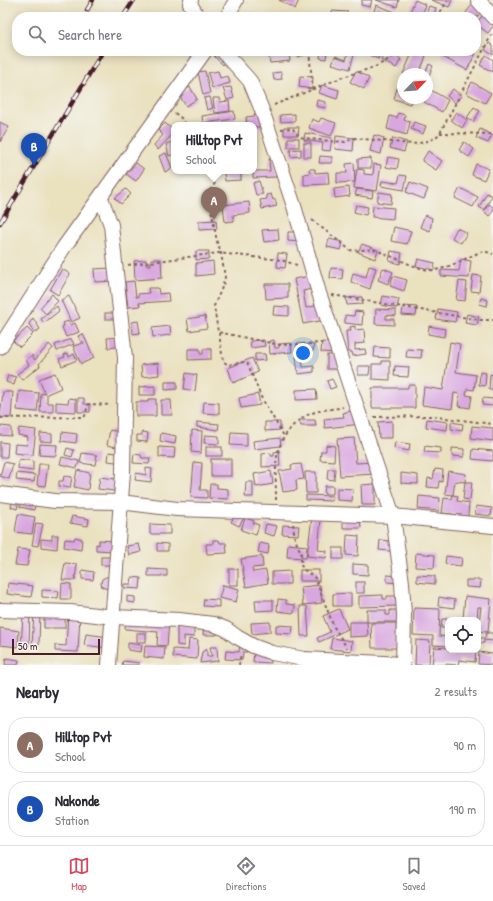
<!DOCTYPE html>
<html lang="en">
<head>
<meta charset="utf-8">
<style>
	:root { --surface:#fff; --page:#f2f2f3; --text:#2b2b33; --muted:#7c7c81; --line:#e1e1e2; --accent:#d1495b }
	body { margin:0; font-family:"Patrick Hand",sans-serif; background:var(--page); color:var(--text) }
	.controls { position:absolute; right:12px; bottom:12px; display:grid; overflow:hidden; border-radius:8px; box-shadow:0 2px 10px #0003 }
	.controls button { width:36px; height:36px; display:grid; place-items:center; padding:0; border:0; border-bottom:1px solid var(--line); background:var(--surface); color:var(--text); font:20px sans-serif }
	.compass { position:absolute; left:397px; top:68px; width:36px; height:36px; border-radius:50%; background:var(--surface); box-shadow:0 2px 10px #0003; rotate:65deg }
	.scale { position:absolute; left:12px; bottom:10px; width:88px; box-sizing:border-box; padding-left:4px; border:2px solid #4a1f2b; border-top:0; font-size:11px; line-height:14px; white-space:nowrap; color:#4a1f2b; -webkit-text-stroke:3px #f6f6f2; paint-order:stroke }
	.you { position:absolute; left:303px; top:353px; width:14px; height:14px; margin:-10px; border:3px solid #fff; border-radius:50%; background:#1a73e8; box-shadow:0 0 0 6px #1a73e833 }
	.badge { display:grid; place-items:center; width:26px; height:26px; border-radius:50%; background:var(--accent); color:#fff; font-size:13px; font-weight:700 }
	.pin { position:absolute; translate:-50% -33px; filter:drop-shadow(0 1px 2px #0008) }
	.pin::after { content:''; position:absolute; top:21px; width:14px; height:12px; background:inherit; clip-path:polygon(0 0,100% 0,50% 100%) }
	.popup { position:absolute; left:171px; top:122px; width:86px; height:52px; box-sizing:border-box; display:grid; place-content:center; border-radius:8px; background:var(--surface); filter:drop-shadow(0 1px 3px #0005); font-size:13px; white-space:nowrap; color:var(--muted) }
	.popup b { font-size:15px; color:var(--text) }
	.popup::after { content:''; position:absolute; left:50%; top:100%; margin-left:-8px; border:8px solid transparent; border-top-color:var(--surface) }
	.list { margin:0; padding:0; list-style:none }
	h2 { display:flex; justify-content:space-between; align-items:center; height:52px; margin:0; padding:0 16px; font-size:17px }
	h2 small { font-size:13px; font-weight:400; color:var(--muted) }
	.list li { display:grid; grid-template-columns:26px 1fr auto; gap:12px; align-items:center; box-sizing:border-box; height:56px; margin:0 8px 8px; padding:0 8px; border:1px solid var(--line); border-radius:16px }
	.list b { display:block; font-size:15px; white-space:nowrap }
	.list p { margin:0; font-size:13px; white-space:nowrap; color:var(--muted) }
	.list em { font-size:13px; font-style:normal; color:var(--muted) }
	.icon { flex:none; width:22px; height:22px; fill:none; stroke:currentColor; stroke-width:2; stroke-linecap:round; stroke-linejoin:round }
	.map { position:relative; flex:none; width:493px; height:665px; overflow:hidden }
	.search { position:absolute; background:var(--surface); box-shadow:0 2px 10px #0003; left:12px; right:12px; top:12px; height:44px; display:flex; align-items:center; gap:10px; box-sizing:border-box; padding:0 14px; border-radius:16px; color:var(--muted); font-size:15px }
	.sheet { height:180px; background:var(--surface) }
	nav { display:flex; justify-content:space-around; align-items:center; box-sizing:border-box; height:56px; border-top:1px solid var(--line); background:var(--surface); font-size:11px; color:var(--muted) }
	nav a { display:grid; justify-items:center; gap:2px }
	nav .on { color:var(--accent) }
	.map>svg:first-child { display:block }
</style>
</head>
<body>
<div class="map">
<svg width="493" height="665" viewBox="0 0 493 665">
	<rect width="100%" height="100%" fill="#f6f6f2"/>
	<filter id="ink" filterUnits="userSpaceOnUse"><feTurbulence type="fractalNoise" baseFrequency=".025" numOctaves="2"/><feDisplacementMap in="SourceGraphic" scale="8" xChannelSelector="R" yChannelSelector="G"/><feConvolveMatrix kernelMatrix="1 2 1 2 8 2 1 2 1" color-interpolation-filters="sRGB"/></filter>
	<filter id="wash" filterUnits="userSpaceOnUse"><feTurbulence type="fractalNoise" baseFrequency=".012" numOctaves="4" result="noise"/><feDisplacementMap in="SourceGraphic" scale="16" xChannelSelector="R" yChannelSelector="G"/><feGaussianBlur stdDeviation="0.9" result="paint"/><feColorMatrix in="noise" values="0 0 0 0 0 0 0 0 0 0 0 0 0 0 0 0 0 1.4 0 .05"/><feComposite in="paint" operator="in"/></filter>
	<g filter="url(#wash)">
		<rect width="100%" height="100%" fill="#eae1bf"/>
		<g id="blocks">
			<g fill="#d9a7e0" fill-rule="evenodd">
				<path d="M 279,0 L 299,0 L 295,9 Z"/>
				<path d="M 362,0 L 372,0 L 370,7 L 361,5 Z"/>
				<path d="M 376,0 L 399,0 L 397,7 Z"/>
				<path d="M 415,0 L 426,5 L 421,17 L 416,17 L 409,14 Z"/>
				<path d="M 431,0 L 452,0 L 449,7 Z"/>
				<path d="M 475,1 L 484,7 L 477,17 L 469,17 L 465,14 Z"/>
				<path d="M 376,5 L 395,12 L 393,17 L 382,17 L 373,14 Z"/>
				<path d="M 429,6 L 436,8 L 433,17 L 425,17 Z"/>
				<path d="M 487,9 L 493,14 L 493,26 L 488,33 L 476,24 Z"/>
				<path d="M 332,11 L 348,12 L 348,17 L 331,17 Z"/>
				<path d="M 489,43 L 493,46 L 493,55 L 485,50 Z"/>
				<path d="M 216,51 L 228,60 L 223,65 L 213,55 Z"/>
				<path d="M 268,51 L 289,51 L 290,61 L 270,63 Z"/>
				<path d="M 295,51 L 316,51 L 317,52 L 297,57 Z"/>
				<path d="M 321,51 L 327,51 L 326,59 L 320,58 Z"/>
				<path d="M 361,51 L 381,51 L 378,59 Z"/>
				<path d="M 385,51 L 401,59 L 396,68 L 381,60 Z"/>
				<path d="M 413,51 L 426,56 L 419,74 L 403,74 Z"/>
				<path d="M 444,51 L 473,51 L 476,53 L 467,70 L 441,56 Z"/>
				<path d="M 348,52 L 354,54 L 350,69 L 332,64 L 335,56 L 346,60 Z"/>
				<path d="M 486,55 L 493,60 L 493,72 L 480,65 Z"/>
				<path d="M 429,64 L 433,66 L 427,80 L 427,74 L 425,74 Z"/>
				<path d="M 205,71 L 210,93 L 203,95 L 198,72 Z"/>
				<path d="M 218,71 L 220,78 L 228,76 L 230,83 L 212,88 L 208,73 Z"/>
				<path d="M 356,71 L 369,78 L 364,89 L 350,82 Z"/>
				<path d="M 281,72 L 282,79 L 274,80 L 273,73 Z"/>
				<path d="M 300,76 L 313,77 L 312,89 L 299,87 Z"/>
				<path d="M 472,82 L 491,93 L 485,103 L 466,93 Z"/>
				<path d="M 322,85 L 339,90 L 337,99 L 319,93 Z"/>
				<path d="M 190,87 L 197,99 L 186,106 L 178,94 Z"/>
				<path d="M 231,87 L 234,98 L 227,100 L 223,88 Z"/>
				<path d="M 397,88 L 403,90 L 403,98 L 412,98 L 410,104 L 394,99 Z"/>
				<path d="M 453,89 L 461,96 L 455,103 L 447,96 Z"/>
				<path d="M 431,90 L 448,100 L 442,112 L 424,102 Z"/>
				<path d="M 210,97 L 213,108 L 207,110 L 204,98 Z"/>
				<path d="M 213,98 L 219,98 L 220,102 L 229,101 L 230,111 L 215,113 Z"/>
				<path d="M 317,100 L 326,102 L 325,108 L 316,106 Z"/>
				<path d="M 474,107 L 480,111 L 473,122 L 467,118 Z"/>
				<path d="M 234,111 L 235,119 L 203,123 L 202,116 Z"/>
				<path d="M 456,112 L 467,120 L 462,128 L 451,120 Z"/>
				<path d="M 265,113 L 266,127 L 254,127 L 254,125 L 247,125 L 246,117 L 255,116 L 254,114 Z"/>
				<path d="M 398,113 L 405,115 L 404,120 L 410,122 L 407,135 L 387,129 L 390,116 L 397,118 Z"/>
				<path d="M 295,114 L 295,121 L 281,122 L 280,115 Z"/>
				<path d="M 321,118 L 336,123 L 331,136 L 309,128 L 312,119 L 319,122 Z"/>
				<path d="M 0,122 L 9,127 L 0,142 Z"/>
				<path d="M 414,122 L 426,126 L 423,134 L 411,129 Z"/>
				<path d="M 165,123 L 174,131 L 174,133 L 158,150 L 154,145 L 163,135 L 158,130 Z"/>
				<path d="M 284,127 L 299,127 L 298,135 L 284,135 Z"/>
				<path d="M 480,129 L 492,135 L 488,143 L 476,138 Z"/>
				<path d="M 305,133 L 332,138 L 330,151 L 322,150 L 323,143 L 304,140 Z"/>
				<path d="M 374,135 L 384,138 L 381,154 L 370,151 Z"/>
				<path d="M 336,136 L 354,138 L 353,151 L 335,149 Z"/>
				<rect x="288" y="138" width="11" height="9"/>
				<path d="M 393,138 L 407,142 L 404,152 L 390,148 Z"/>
				<path d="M 174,141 L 174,154 L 169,156 L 166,144 Z"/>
				<path d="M 464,142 L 474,149 L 469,157 L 459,150 Z"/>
				<rect x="304" y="143" width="7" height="14"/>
				<path d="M 301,149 L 301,156 L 291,157 L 290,150 Z"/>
				<path d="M 428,151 L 442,161 L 436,170 L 422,161 Z"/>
				<path d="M 166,153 L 172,168 L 165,172 L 159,156 Z"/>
				<path d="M 320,156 L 332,157 L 332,163 L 319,163 Z"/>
				<path d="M 388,157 L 399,159 L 397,169 L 386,167 Z"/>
				<path d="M 371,158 L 371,168 L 358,168 L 358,159 Z"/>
				<path d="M 269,159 L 275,159 L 276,177 L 253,178 L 253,171 L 270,171 Z"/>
				<path d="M 136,163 L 144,169 L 136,181 L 126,174 Z"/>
				<path d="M 354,163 L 355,182 L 337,183 L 337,173 L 347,173 L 346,164 Z"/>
				<path d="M 374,164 L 381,165 L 377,191 L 354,188 L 357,169 L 364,170 L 364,174 L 373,175 Z"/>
				<path d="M 476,164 L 489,169 L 484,180 L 472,175 Z"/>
				<path d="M 309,169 L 315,169 L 315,173 L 328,172 L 329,184 L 304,185 L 304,174 L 310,173 Z"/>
				<path d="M 224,171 L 241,171 L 241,180 L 225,181 Z"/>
				<path d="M 400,175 L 407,176 L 404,190 L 381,186 L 382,181 L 398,183 Z"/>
				<path d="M 259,181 L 263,194 L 256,195 L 253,183 Z"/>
				<path d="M 410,182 L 428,189 L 424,199 L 406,192 Z"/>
				<path d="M 349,187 L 350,196 L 335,198 L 334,189 Z"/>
				<path d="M 460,188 L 478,197 L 473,207 L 455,198 Z"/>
				<path d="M 126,189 L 131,194 L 121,204 L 115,198 Z"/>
				<path d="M 357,189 L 373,191 L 372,198 L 355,195 Z"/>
				<path d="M 379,192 L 392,194 L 391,204 L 377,202 Z"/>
				<path d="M 487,193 L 492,196 L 484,210 L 479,207 Z"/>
				<path d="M 271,194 L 273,200 L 275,199 L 277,206 L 262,209 L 260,200 L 267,199 L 266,195 Z"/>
				<path d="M 249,202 L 250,213 L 233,215 L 234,221 L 225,222 L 223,205 Z"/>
				<path d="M 489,204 L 493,207 L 493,211 L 489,216 L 484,211 Z"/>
				<path d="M 356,205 L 368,207 L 366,215 L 354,212 Z"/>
				<path d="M 373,206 L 394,208 L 393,219 L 372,217 Z"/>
				<path d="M 425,215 L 432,218 L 430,231 L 420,227 Z"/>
				<path d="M 216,220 L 217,229 L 199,230 L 199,221 Z"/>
				<path d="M 394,227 L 411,231 L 407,244 L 391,241 Z"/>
				<path d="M 457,228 L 467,233 L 461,243 L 452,238 Z"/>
				<path d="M 278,229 L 279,240 L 264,242 L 262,230 Z"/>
				<path d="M 288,232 L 301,232 L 300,242 L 288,241 Z"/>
				<path d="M 329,239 L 343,242 L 341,250 L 327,247 Z"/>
				<path d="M 362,244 L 378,250 L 375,259 L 358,252 Z"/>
				<path d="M 196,251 L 209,251 L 209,259 L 196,260 Z"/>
				<path d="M 391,251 L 402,253 L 400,264 L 389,261 Z"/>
				<path d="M 278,253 L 287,254 L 285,268 L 277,267 Z"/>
				<path d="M 151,259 L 161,259 L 162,278 L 135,280 L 134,261 L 146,260 L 146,265 L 151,265 Z"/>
				<path d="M 418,259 L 435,263 L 434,270 L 416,266 Z"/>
				<path d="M 461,259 L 471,261 L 469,278 L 441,276 L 441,270 L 459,271 Z"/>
				<path d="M 213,261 L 214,274 L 196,276 L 196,263 Z"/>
				<path d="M 369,266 L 376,268 L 370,289 L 351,282 L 353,273 L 366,277 Z"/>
				<path d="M 112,268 L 113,281 L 95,282 L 94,269 Z"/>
				<path d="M 331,268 L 343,269 L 342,279 L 330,278 Z"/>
				<path d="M 383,268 L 393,272 L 388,284 L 378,280 Z"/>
				<path d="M 62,269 L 70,274 L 58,295 L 50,290 Z"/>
				<path d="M 316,275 L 325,320 L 303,324 L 294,279 ZM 312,289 L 315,306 L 306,308 L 303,291 Z"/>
				<path d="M 473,275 L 481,276 L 479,292 L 471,291 Z"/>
				<path d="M 393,276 L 407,280 L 404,291 L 390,286 Z"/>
				<path d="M 134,281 L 136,297 L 138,297 L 138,294 L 149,293 L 148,288 L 158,288 L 159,294 L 168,293 L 169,301 L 139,303 L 140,306 L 128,307 L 125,282 Z"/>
				<path d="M 459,281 L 467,282 L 465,301 L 456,300 Z"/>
				<path d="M 265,284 L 288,284 L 288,298 L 266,299 Z"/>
				<path d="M 52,294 L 58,301 L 46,314 L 40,308 Z"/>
				<path d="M 69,296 L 80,318 L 71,322 L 61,300 Z"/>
				<path d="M 383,296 L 399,299 L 397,308 L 381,305 Z"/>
				<path d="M 362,297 L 363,304 L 347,305 L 346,298 Z"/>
				<path d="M 481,298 L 488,300 L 487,306 L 479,304 Z"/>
				<path d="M 57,306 L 59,311 L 44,323 L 41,319 Z"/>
				<path d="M 274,306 L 289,307 L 289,316 L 273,315 Z"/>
				<path d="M 403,306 L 417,307 L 416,316 L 402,315 Z"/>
				<path d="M 376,309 L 396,310 L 396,316 L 386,315 L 386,319 L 394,319 L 394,325 L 375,324 Z"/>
				<path d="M 438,309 L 457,312 L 455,322 L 436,319 Z"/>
				<path d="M 355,311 L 363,312 L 362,325 L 345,323 L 345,315 L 354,316 Z"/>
				<rect x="105" y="313" width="15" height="6"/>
				<path d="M 467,314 L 479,317 L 477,325 L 465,323 Z"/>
				<path d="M 205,316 L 207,328 L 189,331 L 187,319 Z"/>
				<path d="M 33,318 L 40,329 L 34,333 L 29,324 Z"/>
				<path d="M 68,321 L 70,325 L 75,323 L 79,332 L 66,337 L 62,327 L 64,326 L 63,323 Z"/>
				<path d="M 138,321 L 140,333 L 133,334 L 132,322 Z"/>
				<path d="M 170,326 L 171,335 L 153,337 L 152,328 Z"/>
				<path d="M 355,326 L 355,330 L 364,329 L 365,343 L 355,344 L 355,350 L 365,349 L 366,354 L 353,356 L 352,352 L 348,352 L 346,331 L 351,331 L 350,327 Z"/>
				<path d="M 429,326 L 445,329 L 444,337 L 428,334 Z"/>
				<path d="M 27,328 L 33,334 L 20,347 L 13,341 Z"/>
				<path d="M 83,334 L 94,358 L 81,364 L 73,346 L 84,343 L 83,341 L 81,342 L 78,336 Z"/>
				<path d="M 121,337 L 123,346 L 108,348 L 107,338 Z"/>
				<path d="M 71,339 L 74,344 L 57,351 L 55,345 Z"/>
				<path d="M 264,340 L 265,346 L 251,348 L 250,341 Z"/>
				<path d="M 274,340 L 275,348 L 279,348 L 279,344 L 291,343 L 292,352 L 270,354 L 269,341 Z"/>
				<path d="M 322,342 L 337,344 L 337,353 L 321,352 Z"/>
				<path d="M 450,342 L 460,344 L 456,372 L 476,375 L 474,390 L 467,389 L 466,395 L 472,396 L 470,408 L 458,406 L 460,394 L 454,393 L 452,409 L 422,405 L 424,387 L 443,390 Z"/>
				<path d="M 297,343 L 314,345 L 313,351 L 296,349 Z"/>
				<path d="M 49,344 L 53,348 L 39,364 L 40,366 L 22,380 L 17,374 L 29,365 L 26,360 L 32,355 L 35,360 Z"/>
				<path d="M 375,347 L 390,348 L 390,358 L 374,357 Z"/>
				<path d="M 188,349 L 200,349 L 200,354 L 203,354 L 203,349 L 211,349 L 211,359 L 188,360 Z"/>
				<path d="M 407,349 L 422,350 L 421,358 L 406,357 Z"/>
				<path d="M 68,353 L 69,357 L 74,354 L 77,360 L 62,366 L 59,359 L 65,357 L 64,355 Z"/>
				<path d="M 255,354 L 265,354 L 266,360 L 255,361 Z"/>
				<path d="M 302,355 L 303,367 L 314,366 L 314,372 L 298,374 L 296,356 Z"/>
				<rect x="327" y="355" width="11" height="14"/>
				<path d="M 252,358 L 258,372 L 233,383 L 228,368 Z"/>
				<path d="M 382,361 L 390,361 L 390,380 L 372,379 L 372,364 L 382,364 Z"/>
				<path d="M 158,363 L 159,375 L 142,377 L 141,365 Z"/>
				<path d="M 358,366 L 370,366 L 369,375 L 358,375 Z"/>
				<path d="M 395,366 L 409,367 L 408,377 L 394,376 Z"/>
				<path d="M 480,372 L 486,373 L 485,386 L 479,385 Z"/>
				<path d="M 55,373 L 61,388 L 47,394 L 47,403 L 53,403 L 53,412 L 40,412 L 41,393 L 45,394 L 39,379 Z"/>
				<path d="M 186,373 L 197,375 L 195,391 L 184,389 Z"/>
				<path d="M 490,374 L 493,375 L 493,390 L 489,390 Z"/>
				<path d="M 8,375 L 16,377 L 14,385 L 6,382 Z"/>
				<path d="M 332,379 L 336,387 L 330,389 L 327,381 Z"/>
				<path d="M 165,382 L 177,382 L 177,389 L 165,390 Z"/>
				<path d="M 408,385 L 415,385 L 415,408 L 372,408 L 372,388 L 408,388 Z"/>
				<path d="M 155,386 L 155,395 L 139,395 L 139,387 Z"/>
				<path d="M 316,389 L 317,399 L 296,400 L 296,390 Z"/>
				<path d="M 19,391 L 39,393 L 37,412 L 17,410 Z"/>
				<path d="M 3,392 L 13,392 L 11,418 L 0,417 Z"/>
				<path d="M 258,394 L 260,405 L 241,408 L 239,398 Z"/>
				<path d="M 69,398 L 76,399 L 76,412 L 56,411 L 56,402 L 68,403 Z"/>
				<path d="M 78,398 L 84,398 L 84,404 L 90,404 L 90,412 L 78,412 Z"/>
				<path d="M 483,398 L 493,399 L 493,406 L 482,405 Z"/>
				<path d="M 148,399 L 156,399 L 156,416 L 136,416 L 136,402 L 148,402 Z"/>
				<path d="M 161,400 L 171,400 L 172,415 L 161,415 Z"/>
				<path d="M 204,402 L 219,403 L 219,414 L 203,413 Z"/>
				<path d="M 358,409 L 362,424 L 325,428 L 324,419 L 344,417 L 343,413 Z"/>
				<path d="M 427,419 L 448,422 L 447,430 L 426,427 Z"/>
				<path d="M 299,420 L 315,420 L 316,426 L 301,426 Z"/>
				<path d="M 392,421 L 392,438 L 379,438 L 378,422 Z"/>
				<path d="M 197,422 L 219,424 L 218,430 L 197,427 Z"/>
				<path d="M 265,422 L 280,422 L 280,430 L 265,431 Z"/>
				<path d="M 451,422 L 463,424 L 462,431 L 451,429 Z"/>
				<path d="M 0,426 L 11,427 L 11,436 L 0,435 Z"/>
				<path d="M 472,426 L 493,428 L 493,441 L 471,438 Z"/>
				<path d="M 19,428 L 36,430 L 33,455 L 14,453 L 15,444 L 27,445 L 28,437 L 18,435 Z"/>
				<path d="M 110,430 L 125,433 L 121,448 L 107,445 Z"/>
				<path d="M 192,430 L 202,431 L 201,453 L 191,452 Z"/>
				<path d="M 62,432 L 77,434 L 76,443 L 61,441 Z"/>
				<path d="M 142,432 L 148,433 L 147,442 L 137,441 L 137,435 L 142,435 Z"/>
				<path d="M 231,432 L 247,433 L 247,446 L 230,445 Z"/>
				<path d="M 40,433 L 52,434 L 52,442 L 40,441 Z"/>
				<path d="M 161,433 L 176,436 L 175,444 L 160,441 Z"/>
				<path d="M 205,435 L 219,436 L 219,444 L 204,443 Z"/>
				<path d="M 280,438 L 281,446 L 254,449 L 253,441 Z"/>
				<path d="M 354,438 L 356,463 L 375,462 L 376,474 L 340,476 L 337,439 Z"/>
				<path d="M 0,442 L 8,443 L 7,457 L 0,457 Z"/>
				<path d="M 395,442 L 410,444 L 409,451 L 394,448 Z"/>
				<path d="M 40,444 L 57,445 L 56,456 L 39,455 Z"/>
				<path d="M 326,445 L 335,446 L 334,461 L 320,460 L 321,451 L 326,451 Z"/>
				<path d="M 425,446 L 441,448 L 441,453 L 424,452 Z"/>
				<path d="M 159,447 L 175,448 L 174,458 L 159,457 Z"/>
				<rect x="206" y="447" width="16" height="9"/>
				<path d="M 67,448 L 74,450 L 72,457 L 65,455 Z"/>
				<path d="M 452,448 L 464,449 L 464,457 L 452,456 Z"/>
				<path d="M 473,449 L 493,451 L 493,461 L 472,459 Z"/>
				<path d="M 279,451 L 280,466 L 262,467 L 262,454 L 271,453 L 271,456 L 274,456 L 274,452 Z"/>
				<path d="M 109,452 L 123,454 L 122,463 L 108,461 Z"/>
				<path d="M 82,453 L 97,455 L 95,465 L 80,463 Z"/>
				<path d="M 134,454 L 141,455 L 142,458 L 150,458 L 149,464 L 133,463 Z"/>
				<path d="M 62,457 L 79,461 L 77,468 L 60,464 Z"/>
				<path d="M 19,459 L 33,461 L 33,471 L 18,469 Z"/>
				<rect x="211" y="459" width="20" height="17"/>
				<path d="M 4,462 L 13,464 L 9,479 L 0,476 Z"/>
				<path d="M 194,462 L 202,463 L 200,490 L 207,490 L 207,498 L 191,497 Z"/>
				<path d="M 39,464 L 48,464 L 45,486 L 37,485 Z"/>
				<path d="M 301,464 L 304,479 L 296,480 L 297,490 L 283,492 L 279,471 L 292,469 L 291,465 Z"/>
				<path d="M 146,468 L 152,469 L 151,482 L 135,480 L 136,473 L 146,475 Z"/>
				<path d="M 328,469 L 335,469 L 334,480 L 327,479 Z"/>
				<path d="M 435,469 L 443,470 L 442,482 L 439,481 L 438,488 L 427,487 L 428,478 L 433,479 Z"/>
				<path d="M 77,470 L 90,473 L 88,490 L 74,487 Z"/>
				<path d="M 271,471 L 273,484 L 256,487 L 254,474 Z"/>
				<path d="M 448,471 L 466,474 L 465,482 L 455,481 L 453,495 L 445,494 Z"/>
				<path d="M 305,472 L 316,472 L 316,493 L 306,493 Z"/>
				<path d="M 17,473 L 35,475 L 34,482 L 16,480 Z"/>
				<path d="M 401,473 L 418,475 L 418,484 L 401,483 Z"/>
				<path d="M 64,476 L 72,477 L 70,488 L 59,486 L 59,481 L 63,481 Z"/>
				<path d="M 100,477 L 116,479 L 114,491 L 98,489 Z"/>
				<path d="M 246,482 L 253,482 L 253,497 L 245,497 Z"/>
				<path d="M 465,482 L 472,482 L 470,500 L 463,499 Z"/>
				<path d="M 210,484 L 217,484 L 217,488 L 228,489 L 228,499 L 209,498 Z"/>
				<path d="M 375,484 L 375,505 L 362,505 L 361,485 Z"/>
				<path d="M 325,486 L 333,486 L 333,494 L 324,494 Z"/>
				<path d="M 337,488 L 353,489 L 352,501 L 337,500 Z"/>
				<path d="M 14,493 L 37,498 L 34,510 L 20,507 L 21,501 L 19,501 L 17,509 L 11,507 Z"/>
				<path d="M 306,495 L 333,496 L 332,501 L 306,500 Z"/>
				<path d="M 453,495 L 458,496 L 457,501 L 469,503 L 468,516 L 442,513 L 444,498 L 452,499 Z"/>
				<path d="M 419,496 L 440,498 L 439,511 L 418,509 Z"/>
				<path d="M 476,506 L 492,508 L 491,516 L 475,514 Z"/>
				<path d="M 237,512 L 245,516 L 239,526 L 231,522 Z"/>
				<path d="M 18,514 L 35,517 L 32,534 L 15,532 Z"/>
				<path d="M 72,516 L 89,519 L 88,526 L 70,523 Z"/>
				<path d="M 312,517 L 321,519 L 318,550 L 327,551 L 326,558 L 307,556 Z"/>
				<path d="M 343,517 L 360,518 L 361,528 L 343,528 Z"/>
				<path d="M 245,518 L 254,521 L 253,523 L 259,525 L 256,535 L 241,530 Z"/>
				<path d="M 36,523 L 43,524 L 38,546 L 32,545 Z"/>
				<path d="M 150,524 L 170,525 L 170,534 L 150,534 Z"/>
				<path d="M 266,524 L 277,526 L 274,536 L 264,533 Z"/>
				<path d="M 283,525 L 299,526 L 298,535 L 282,534 Z"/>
				<path d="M 52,535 L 58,535 L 57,549 L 41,547 L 41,539 L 52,540 Z"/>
				<path d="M 347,535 L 359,536 L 358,556 L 346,555 Z"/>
				<path d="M 75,537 L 82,539 L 81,550 L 64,547 L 65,539 L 74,540 Z"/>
				<path d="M 99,540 L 114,541 L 113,551 L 96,550 L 96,544 L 99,545 Z"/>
				<path d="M 213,540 L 219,540 L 220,543 L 226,543 L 227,553 L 207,554 L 206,544 L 213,544 Z"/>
				<path d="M 380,540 L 401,542 L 400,552 L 379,550 Z"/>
				<path d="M 157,543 L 168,544 L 168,551 L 157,551 Z"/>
				<path d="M 260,543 L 269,545 L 268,554 L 258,552 Z"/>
				<path d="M 139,544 L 141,552 L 129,555 L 127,546 Z"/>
				<path d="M 288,544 L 307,546 L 306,558 L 287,557 Z"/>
				<rect x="333" y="548" width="10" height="11"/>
				<path d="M 18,549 L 30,550 L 27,566 L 15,565 Z"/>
				<path d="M 416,553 L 435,555 L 434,568 L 415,567 Z"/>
				<path d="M 262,556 L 263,567 L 252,568 L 253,572 L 266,570 L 268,583 L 246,587 L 241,559 Z"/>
				<path d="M 446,556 L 462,558 L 461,566 L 445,564 Z"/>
				<rect x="101" y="557" width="10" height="8"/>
				<path d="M 65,563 L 77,564 L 75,580 L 62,580 Z"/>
				<path d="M 353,564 L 368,565 L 368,575 L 353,574 Z"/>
				<path d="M 148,569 L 167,570 L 167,576 L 148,576 Z"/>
				<rect x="229" y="569" width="9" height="16"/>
				<path d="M 82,570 L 94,572 L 93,580 L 82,579 Z"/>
				<rect x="300" y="570" width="19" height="11"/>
				<path d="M 290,571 L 290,584 L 272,584 L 272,572 Z"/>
				<path d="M 387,575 L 399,576 L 398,583 L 387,582 Z"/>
				<path d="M 417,575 L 435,576 L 435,584 L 417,582 Z"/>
				<path d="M 106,577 L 109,577 L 108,589 L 102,587 L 101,583 L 102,579 Z"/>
				<path d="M 132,577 L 141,578 L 140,589 L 124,588 L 124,584 L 131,584 Z"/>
				<path d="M 466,580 L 481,580 L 480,588 L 466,587 Z"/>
				<rect x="356" y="582" width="8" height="11"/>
				<path d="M 8,583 L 33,586 L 31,597 L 7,594 Z"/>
				<path d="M 62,583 L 71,584 L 71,599 L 61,599 Z"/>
				<path d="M 223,585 L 239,589 L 236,602 L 219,598 Z"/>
				<path d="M 320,585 L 322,603 L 303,605 L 301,587 Z"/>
				<path d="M 42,590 L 59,591 L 58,598 L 42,597 Z"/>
				<path d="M 351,593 L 351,606 L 333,606 L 333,594 Z"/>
				<path d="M 383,595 L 383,599 L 387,599 L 387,596 L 399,596 L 399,606 L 359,607 L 359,596 Z"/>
				<path d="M 127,596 L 135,597 L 135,603 L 127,602 Z"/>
				<path d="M 465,596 L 491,599 L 488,632 L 478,631 L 478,622 L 479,622 L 481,607 L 478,607 L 477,620 L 463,619 Z"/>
				<path d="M 439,597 L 455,600 L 454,608 L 438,606 Z"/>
				<path d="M 204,599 L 219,600 L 219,607 L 203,606 Z"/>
				<path d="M 278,599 L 286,600 L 286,604 L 295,605 L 294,613 L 277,611 Z"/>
				<path d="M 255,600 L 273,600 L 273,610 L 256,611 Z"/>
				<path d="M 300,606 L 307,606 L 309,636 L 301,636 Z"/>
				<path d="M 414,608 L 440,609 L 439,636 L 448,637 L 448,646 L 433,645 L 433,636 L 413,635 Z"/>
				<path d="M 44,609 L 65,615 L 65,628 L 44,628 Z"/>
				<path d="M 339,609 L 348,629 L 319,642 L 317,638 L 330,632 L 323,616 Z"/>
				<path d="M 30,610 L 29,647 L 21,646 L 23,616 Z"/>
				<path d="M 367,610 L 386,610 L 386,615 L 390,615 L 390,610 L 399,610 L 399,622 L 367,622 Z"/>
				<path d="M 34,612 L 40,612 L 39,645 L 32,646 Z"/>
				<path d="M 68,614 L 80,615 L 78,652 L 55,651 L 55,645 L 66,646 Z"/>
				<path d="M 126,618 L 169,622 L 167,646 L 157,645 L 158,632 L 125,629 Z"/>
				<path d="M 442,619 L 447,619 L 448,628 L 441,628 Z"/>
				<path d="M 204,622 L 218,623 L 217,635 L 203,635 Z"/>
				<path d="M 270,622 L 270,632 L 252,634 L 251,623 Z"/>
				<path d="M 349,622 L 367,622 L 368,636 L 349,637 Z"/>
				<path d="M 371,623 L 396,623 L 397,648 L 372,648 Z"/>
				<path d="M 177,625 L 194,626 L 194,637 L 184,636 L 184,646 L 177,645 Z"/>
				<path d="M 276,625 L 293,626 L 292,634 L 276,633 Z"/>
				<path d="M 0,628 L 19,631 L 18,647 L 0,645 Z"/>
				<rect x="137" y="633" width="9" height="9"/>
				<path d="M 486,633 L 493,633 L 493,641 L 484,640 L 484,643 L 478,643 L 478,638 L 485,638 Z"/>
				<path d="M 86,634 L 109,637 L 107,648 L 84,645 Z"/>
				<path d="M 332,638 L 352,641 L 351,651 L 330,649 Z"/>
				<path d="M 189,639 L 198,640 L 197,659 L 173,657 L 173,649 L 188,650 Z"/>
				<path d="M 416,640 L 430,641 L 429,665 L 415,665 Z"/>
				<path d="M 240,641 L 248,641 L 247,652 L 243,652 L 242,660 L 225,659 L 226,651 L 239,652 Z"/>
				<path d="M 128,643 L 142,645 L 141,652 L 128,650 Z"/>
				<path d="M 145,646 L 165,647 L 164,659 L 144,657 Z"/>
				<path d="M 210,647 L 217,647 L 218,661 L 200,663 L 202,652 L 207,649 L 207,656 L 212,656 Z"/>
				<path d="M 434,647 L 448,648 L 448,650 L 476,651 L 475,662 L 459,660 L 458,665 L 445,664 L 445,665 L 432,665 Z"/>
				<path d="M 254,651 L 271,654 L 271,663 L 253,662 Z"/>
				<path d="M 479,652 L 493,654 L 493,665 L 478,664 Z"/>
				<path d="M 6,658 L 19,660 L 18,665 L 5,665 Z"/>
				<path d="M 123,661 L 139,663 L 139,665 L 122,665 Z"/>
			</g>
		</g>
	</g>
	<g filter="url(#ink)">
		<use href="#blocks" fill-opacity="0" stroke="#82635f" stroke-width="1"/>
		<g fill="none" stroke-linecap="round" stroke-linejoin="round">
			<g stroke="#82635f" stroke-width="16">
				<g id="minor">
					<path d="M 191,0 L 190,4 L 198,17"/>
					<path d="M 478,0 L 493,17"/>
					<path d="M 227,17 L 236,0"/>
					<path d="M 223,51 L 250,81 L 262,110 L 294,206 L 319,293 L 393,516 L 402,583 L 404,614 L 403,665"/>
					<path d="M 101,198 L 111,225 L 125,358 L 123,472 L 109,665"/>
					<path d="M 0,347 L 64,247 L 205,51"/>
					<path d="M 0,494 L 55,501 L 120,502 L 177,509 L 393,516 L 493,526"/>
					<path d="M 0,610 L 70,612 L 114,617 L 179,620 L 213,624 L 226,629 L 237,637 L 253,646 L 272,653 L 304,659 L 403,664"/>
				</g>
			</g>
			<g stroke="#82635f" stroke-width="2" stroke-dasharray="3 3" stroke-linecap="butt">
				<path d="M 241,16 L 273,17"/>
				<path d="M 437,17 L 448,0"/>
				<path d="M 309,51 L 313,90"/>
				<path d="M 274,105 L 343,77 L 375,67 L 403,51"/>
				<path d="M 175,113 L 181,118 L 186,125"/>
				<path d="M 281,129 L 292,128 L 300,137 L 317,140 L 345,142 L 354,138 L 412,144 C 421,143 434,141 440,133 L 493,32"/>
				<path d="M 440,133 L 493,134"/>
				<path d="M 214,171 L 215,183 L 210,191 L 209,197 L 217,242 L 221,253 L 225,277 L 223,285 L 214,306 L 218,332 L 280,345 L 322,343"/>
				<path d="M 312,220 L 350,250 C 358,252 366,248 374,250 C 391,254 419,272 435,270 C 453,267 468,256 484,251 L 493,254"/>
				<path d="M 128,265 L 218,253 L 281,260 L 297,265"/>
				<path d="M 332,295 L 480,320 L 493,320"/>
				<path d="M 219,333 L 223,361 L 228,365 L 244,362 L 248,364 L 261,397 L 284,436"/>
				<path d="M 374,417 L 430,416 L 493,424"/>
				<path d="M 0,418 L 83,417 L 85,416 L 88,405 L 89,404 L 111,405"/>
				<path d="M 276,500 C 276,486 275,470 277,456 C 281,435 297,416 319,411 C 327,409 335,409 343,407"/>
				<path d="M 293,524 L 295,539 L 301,553 L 301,565 L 303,569 L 315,578 L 334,627 L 347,648"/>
				<path d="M 239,665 L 241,653"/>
			</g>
			<use href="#minor" stroke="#fff" stroke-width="14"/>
			<g stroke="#4a1f2b" stroke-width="4.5">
				<g id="rail">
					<path d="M 87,10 L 93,0"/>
					<path d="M 123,17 L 134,0"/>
					<path d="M 0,223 L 103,51"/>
				</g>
			</g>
			<use href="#rail" stroke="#f6f6f2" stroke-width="3" stroke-dasharray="9" stroke-linecap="butt"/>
		</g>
	</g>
</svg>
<div class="controls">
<button><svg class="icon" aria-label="locate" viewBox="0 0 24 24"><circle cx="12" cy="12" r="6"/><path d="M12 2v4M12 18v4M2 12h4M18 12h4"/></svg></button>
</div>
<svg class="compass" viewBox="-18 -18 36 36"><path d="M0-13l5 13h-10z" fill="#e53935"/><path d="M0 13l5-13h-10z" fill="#7c7c81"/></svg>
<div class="scale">50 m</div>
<div class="you"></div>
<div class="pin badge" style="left:214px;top:220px;background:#8d6e63">A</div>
<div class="popup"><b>Hilltop Pvt</b>School</div>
<div class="pin badge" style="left:34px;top:166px;background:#1a4fb4">B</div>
<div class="search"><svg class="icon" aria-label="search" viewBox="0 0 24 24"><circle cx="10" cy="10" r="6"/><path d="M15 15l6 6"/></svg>Search here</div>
</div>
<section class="sheet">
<h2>Nearby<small>2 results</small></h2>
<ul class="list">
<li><span class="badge" style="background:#8d6e63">A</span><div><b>Hilltop Pvt</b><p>School</p></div><em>90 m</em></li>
<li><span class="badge" style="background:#1a4fb4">B</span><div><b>Nakonde</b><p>Station</p></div><em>190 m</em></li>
</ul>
</section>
<nav>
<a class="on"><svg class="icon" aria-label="map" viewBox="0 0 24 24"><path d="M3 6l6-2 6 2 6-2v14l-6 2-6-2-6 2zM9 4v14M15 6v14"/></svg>Map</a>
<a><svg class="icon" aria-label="directions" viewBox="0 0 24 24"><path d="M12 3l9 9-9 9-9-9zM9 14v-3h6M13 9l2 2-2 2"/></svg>Directions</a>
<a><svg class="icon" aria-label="saved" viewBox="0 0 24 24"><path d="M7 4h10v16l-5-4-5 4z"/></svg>Saved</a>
</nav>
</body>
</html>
